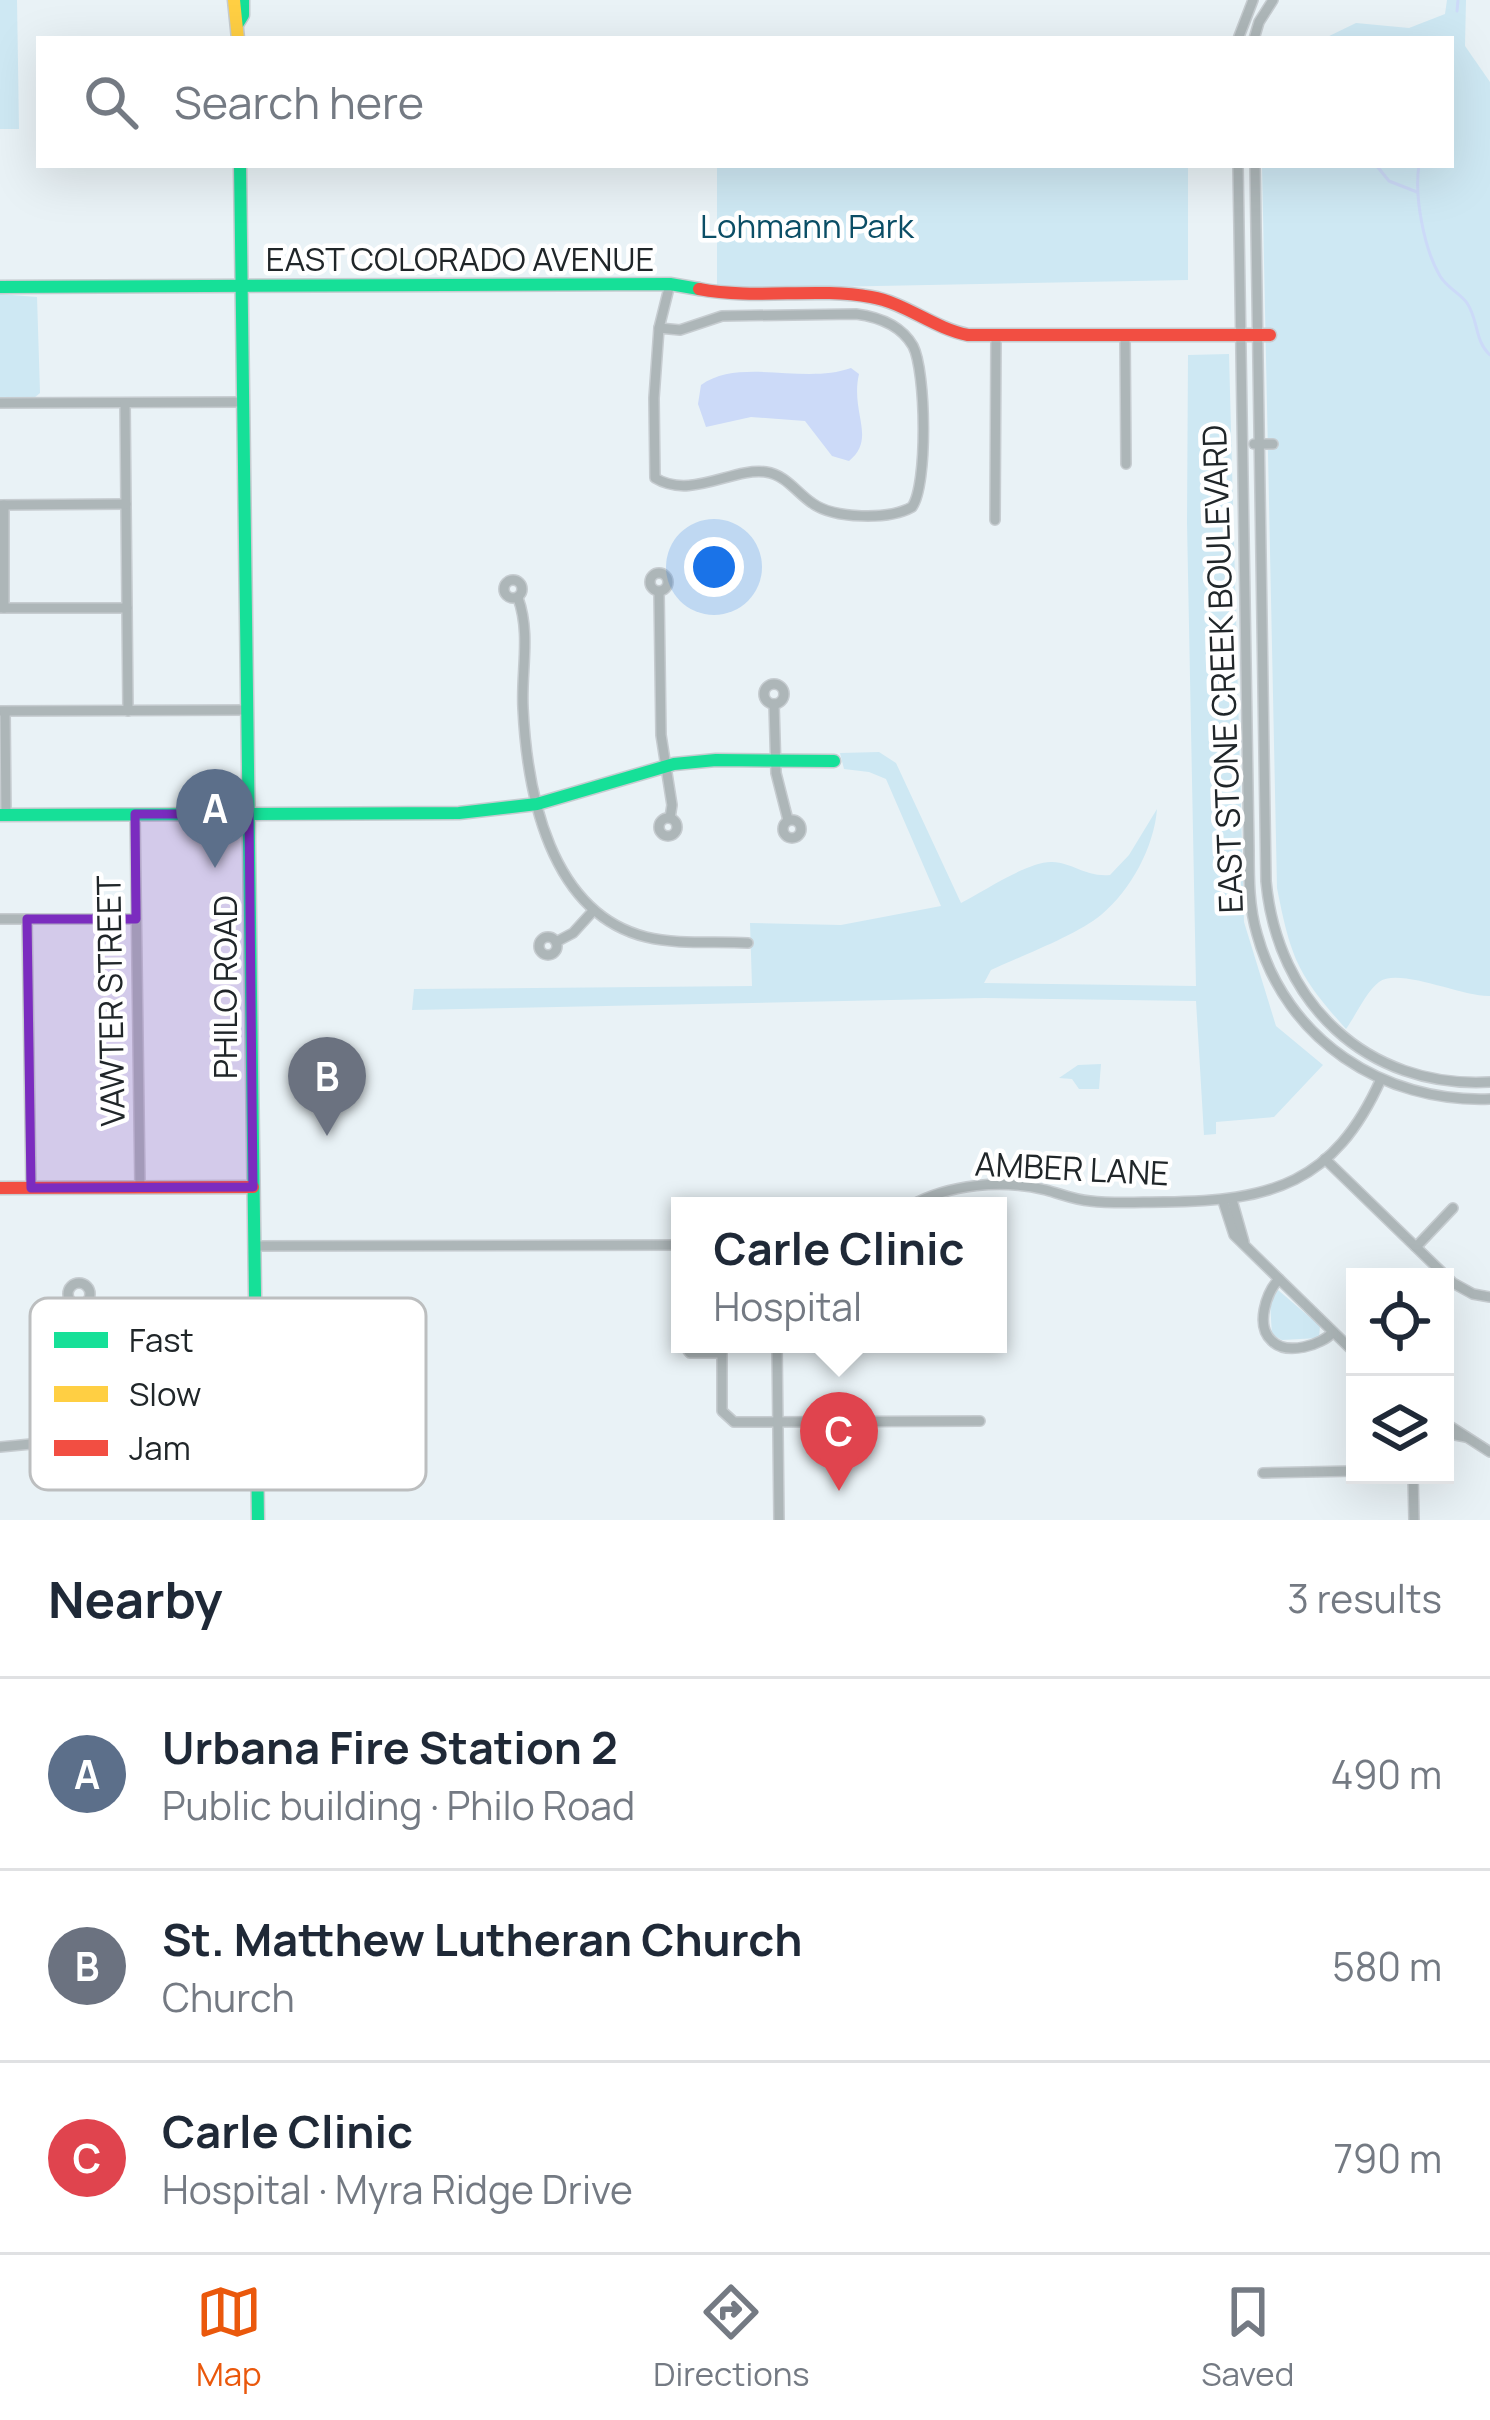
<!DOCTYPE html>
<html lang="en">
<head>
<meta charset="utf-8">
<style>
	:root { --surface:#fff; --page:#f6f6f7; --text:#1f2937; --muted:#747a83; --line:#e0e1e3; --accent:#ea580c }
	body { margin:0; font-family:Manrope,sans-serif; background:var(--page); color:var(--text) }
	.controls { position:absolute; right:36px; bottom:36px; display:grid; overflow:hidden; border-radius:0px; box-shadow:0 12px 48px #0002 }
	.controls button { width:108px; height:108px; display:grid; place-items:center; padding:0; border:0; border-bottom:3px solid var(--line); background:var(--surface); color:var(--text); font:60px sans-serif }
	.you { position:absolute; left:714px; top:567px; width:42px; height:42px; margin:-30px; border:9px solid #fff; border-radius:50%; background:#1a73e8; box-shadow:0 0 0 18px #1a73e833 }
	.badge { display:grid; place-items:center; width:78px; height:78px; border-radius:50%; background:var(--accent); color:#fff; font-size:39px; font-weight:700 }
	.pin { position:absolute; translate:-50% -99px; filter:drop-shadow(0 3px 6px #0008) }
	.pin::after { content:''; position:absolute; top:63px; width:42px; height:36px; background:inherit; clip-path:polygon(0 0,100% 0,50% 100%) }
	.popup { position:absolute; left:671px; top:1197px; width:336px; height:156px; box-sizing:border-box; display:grid; place-content:center; border-radius:0px; background:var(--surface); filter:drop-shadow(0 3px 9px #0005); font-size:39px; white-space:nowrap; color:var(--muted) }
	.popup b { font-size:45px; color:var(--text) }
	.popup::after { content:''; position:absolute; left:50%; top:100%; margin-left:-24px; border:24px solid transparent; border-top-color:var(--surface) }
	.list { margin:0; padding:0; list-style:none }
	h2 { display:flex; justify-content:space-between; align-items:center; height:156px; margin:0; padding:0 48px; font-size:51px }
	h2 small { font-size:39px; font-weight:400; color:var(--muted) }
	.list li { display:grid; grid-template-columns:78px 1fr auto; gap:36px; align-items:center; box-sizing:border-box; height:192px; padding:0 48px; border-top:3px solid var(--line) }
	.list b { display:block; font-size:45px; white-space:nowrap }
	.list p { margin:0; font-size:39px; white-space:nowrap; color:var(--muted) }
	.list em { font-size:39px; font-style:normal; color:var(--muted) }
	.icon { flex:none; width:66px; height:66px; fill:none; stroke:currentColor; stroke-width:2; stroke-linecap:round; stroke-linejoin:round }
	.map { position:relative; flex:none; width:1490px; height:1520px; overflow:hidden }
	.search { position:absolute; background:var(--surface); box-shadow:0 12px 48px #0002; left:36px; right:36px; top:36px; height:132px; display:flex; align-items:center; gap:30px; box-sizing:border-box; padding:0 42px; border-radius:0px; color:var(--muted); font-size:45px }
	.sheet { height:732px; background:var(--surface) }
	nav { display:flex; justify-content:space-around; align-items:center; box-sizing:border-box; height:168px; border-top:3px solid var(--line); background:var(--surface); font-size:33px; color:var(--muted) }
	nav a { display:grid; justify-items:center; gap:6px }
	nav .on { color:var(--accent) }
	.map>svg:first-child { display:block }
</style>
</head>
<body>
<div class="map">
<svg width="1490" height="1520" viewBox="0 0 1490 1520">
	<rect width="100%" height="100%" fill="#e9f2f6"/>
	<g fill="#cee8f3">
		<path d="M 0,0 L 17,0 L 19,129 L 0,129 Z"/>
		<path d="M 1447,0 L 1466,0 L 1465,46 L 1490,82 L 1490,996 C 1462,997 1399,967 1379,982 C 1366,992 1356,1015 1346,1029 C 1298,975 1291,959 1277,888 L 1262,165 L 1451,165 L 1451,39 L 1323,39 L 1356,23 L 1409,28 L 1445,14 Z"/>
		<path d="M 717,165 L 1188,165 L 1188,280 L 717,289 Z"/>
		<path d="M 0,294 L 37,297 L 40,393 L 34,398 L 0,398 Z"/>
		<path d="M 1229,354 L 1244,922 L 1276,1026 L 1323,1065 L 1274,1117 L 1216,1122 L 1216,1134 L 1204,1135 L 1196,1001 L 985,998 L 412,1010 L 414,989 L 752,986 L 750,923 L 841,925 L 941,906 L 886,779 L 869,772 L 844,769 L 840,753 L 879,752 L 896,763 L 961,903 C 984,891 1029,861 1052,862 C 1074,863 1085,877 1110,875 L 1129,855 L 1157,809 C 1154,847 1131,890 1101,915 C 1077,935 1021,956 991,970 L 984,983 L 1196,986 L 1187,523 L 1188,355 Z"/>
		<path d="M 1101,1064 L 1099,1089 L 1079,1089 L 1072,1079 L 1059,1078 L 1078,1065 Z"/>
		<path d="M 1278,1290 L 1320,1326 L 1319,1338 L 1282,1340 L 1272,1335 L 1270,1302 Z"/>
	</g>
	<path fill="#ccdaf8" d="M 851,368 L 859,374 C 850,413 877,438 849,461 L 832,456 L 805,421 L 751,417 L 706,427 L 698,404 L 701,385 C 740,357 804,385 851,368 Z"/>
	<g fill="none" stroke-linecap="round" stroke-linejoin="round">
		<g stroke="#ccdaf8" stroke-width="3">
			<path d="M 1457,11 L 1458,0"/>
			<path d="M 1376,165 L 1389,181 L 1417,192"/>
			<path d="M 1419,165 C 1414,196 1424,249 1440,276 C 1447,288 1460,293 1467,303 C 1479,321 1474,340 1490,355"/>
		</g>
		<g stroke="#c6ccd0" stroke-width="12">
			<g id="street">
				<path d="M 1238,39 L 1253,0"/>
				<path d="M 1254,39 L 1259,22 L 1273,0"/>
				<path d="M 1238,165 L 1249,851 C 1249,879 1249,907 1257,934 C 1286,1040 1383,1103 1490,1099"/>
				<path d="M 1255,165 L 1266,881 C 1277,1002 1366,1089 1490,1082"/>
				<path d="M 856,314 C 879,317 901,325 913,346 C 926,371 928,485 912,507 C 889,520 834,519 812,503 C 796,492 786,475 766,472 C 733,467 691,500 655,478 L 654,398 L 659,328 L 680,330 L 722,316 Z"/>
				<path d="M 659,328 L 670,284"/>
				<path d="M 1125,335 L 1126,464"/>
				<path d="M 0,403 L 243,402"/>
				<path d="M 125,403 L 128,711"/>
				<path d="M 1254,444 L 1273,444"/>
				<path d="M 0,505 L 126,504"/>
				<path d="M 4,505 L 4,608"/>
				<path d="M 995,520 L 996,335"/>
				<circle cx="659" cy="582" r="9"/>
				<circle cx="513" cy="589" r="9"/>
				<path d="M 659,592 L 661,735 L 672,805 L 670,818"/>
				<path d="M 518,598 C 531,634 521,671 523,708 C 527,793 550,913 646,937 C 678,945 716,941 748,943"/>
				<path d="M 0,608 L 127,608"/>
				<circle cx="774" cy="694" r="10"/>
				<path d="M 774,704 L 776,773 L 788,820"/>
				<path d="M 0,711 L 247,710"/>
				<path d="M 5,712 L 6,815"/>
				<path d="M 135,814 L 140,1188"/>
				<circle cx="668" cy="827" r="9"/>
				<circle cx="792" cy="829" r="9"/>
				<path d="M 0,919 L 136,919"/>
				<path d="M 27,919 L 31,1188"/>
				<circle cx="548" cy="946" r="9"/>
				<path d="M 556,942 L 573,933 L 593,911"/>
				<path d="M 1325,1159 L 1453,1283 L 1473,1294 L 1490,1297"/>
				<path d="M 1232,1200 L 1244,1242"/>
				<path d="M 1223,1201 L 1234,1235 L 1355,1353"/>
				<path d="M 910,1206 C 949,1184 1002,1179 1046,1190 C 1061,1194 1075,1200 1090,1201 C 1115,1204 1140,1202 1164,1202 C 1271,1201 1334,1184 1381,1079"/>
				<path d="M 255,1246 L 680,1245"/>
				<path d="M 1416,1247 L 1453,1208"/>
				<path d="M 1279,1279 C 1266,1293 1255,1326 1272,1341 C 1287,1356 1322,1345 1333,1332"/>
				<circle cx="79" cy="1294" r="11"/>
				<path d="M 79,1305 L 85,1383 L 100,1427"/>
				<path d="M 683,1344 L 690,1353 L 722,1353"/>
				<path d="M 722,1344 L 722,1411 L 734,1422 L 980,1421"/>
				<path d="M 777,1344 L 779,1520"/>
				<path d="M 1445,1423 L 1490,1452"/>
				<path d="M 1445,1433 L 1466,1437"/>
				<path d="M 0,1447 L 62,1441 L 146,1415 L 256,1414"/>
				<path d="M 1263,1473 L 1355,1471"/>
				<path d="M 1413,1475 L 1414,1520"/>
			</g>
		</g>
		<g stroke="#c6ccd0" stroke-width="15">
			<g id="fast">
				<path d="M 238,23 L 243,15 L 243,0"/>
				<path d="M 240,165 L 258,1520"/>
				<path d="M 0,287 L 670,284 L 699,289"/>
				<path d="M 0,815 L 459,813 L 537,804 L 674,764 L 716,760 L 834,761"/>
			</g>
		</g>
		<g stroke="#c6ccd0" stroke-width="15">
			<path id="slow" d="M 234,0 L 238,39"/>
		</g>
		<g stroke="#c6ccd0" stroke-width="15">
			<g id="jam">
				<path d="M 699,289 C 756,300 815,287 871,297 C 906,303 933,328 968,335 L 1270,335"/>
				<path d="M 0,1188 L 253,1187"/>
			</g>
		</g>
		<use href="#street" stroke="#adb6b8" stroke-width="9"/>
		<use href="#fast" stroke="#16e098" stroke-width="12"/>
		<use href="#slow" stroke="#ffcf43" stroke-width="12"/>
		<use href="#jam" stroke="#f24e42" stroke-width="12"/>
	</g>
	<path fill="#7b2cbf" fill-opacity="0.2" stroke="#7b2cbf" stroke-width="9" stroke-linejoin="round" d="M 135,814 L 249,814 L 253,1187 L 31,1188 L 27,919 L 136,919 Z"/>
	<g text-anchor="middle" dominant-baseline="central" stroke-width="9" stroke-linejoin="round" paint-order="stroke">
		<g font-size="33" fill="#0b4e66" stroke="#fff">
			<text x="807" y="225">Lohmann Park</text>
		</g>
		<g font-size="33" fill="#202629" stroke="#fff">
			<text x="460" y="258">EAST COLORADO AVENUE</text>
			<text transform="translate(1222 669) rotate(-92)">EAST STONE CREEK BOULEVARD</text>
			<text transform="translate(224 987) rotate(-90)">PHILO ROAD</text>
			<text transform="translate(110 1001) rotate(-91)">VAWTER STREET</text>
			<text transform="translate(1072 1168) rotate(3)">AMBER LANE</text>
		</g>
	</g>
	<rect x="30" y="1298" width="396" height="192" rx="18" fill="#fff" stroke="#bcbebf" stroke-width="3"/>
	<rect x="54" y="1332" width="54" height="16" fill="#16e098"/>
	<rect x="54" y="1386" width="54" height="16" fill="#ffcf43"/>
	<rect x="54" y="1440" width="54" height="16" fill="#f24e42"/>
	<g font-size="33" fill="#202629">
		<text x="129" y="1352">Fast</text>
		<text x="129" y="1406">Slow</text>
		<text x="129" y="1460">Jam</text>
	</g>
</svg>
<div class="controls">
<button><svg class="icon" aria-label="locate" viewBox="0 0 24 24"><circle cx="12" cy="12" r="6"/><path d="M12 2v4M12 18v4M2 12h4M18 12h4"/></svg></button>
<button><svg class="icon" aria-label="layers" viewBox="0 0 24 24"><path d="M12 4l9 5-9 5-9-5zM3 14l9 5 9-5"/></svg></button>
</div>
<div class="you"></div>
<div class="pin badge" style="left:215px;top:868px;background:#5c6f8a">A</div>
<div class="pin badge" style="left:327px;top:1136px;background:#6b7280">B</div>
<div class="pin badge" style="left:839px;top:1491px;background:#e0444e">C</div>
<div class="popup"><b>Carle Clinic</b>Hospital</div>
<div class="search"><svg class="icon" aria-label="search" viewBox="0 0 24 24"><circle cx="10" cy="10" r="6"/><path d="M15 15l6 6"/></svg>Search here</div>
</div>
<section class="sheet">
<h2>Nearby<small>3 results</small></h2>
<ul class="list">
<li><span class="badge" style="background:#5c6f8a">A</span><div><b>Urbana Fire Station 2</b><p>Public building · Philo Road</p></div><em>490 m</em></li>
<li><span class="badge" style="background:#6b7280">B</span><div><b>St. Matthew Lutheran Church</b><p>Church</p></div><em>580 m</em></li>
<li><span class="badge" style="background:#e0444e">C</span><div><b>Carle Clinic</b><p>Hospital · Myra Ridge Drive</p></div><em>790 m</em></li>
</ul>
</section>
<nav>
<a class="on"><svg class="icon" aria-label="map" viewBox="0 0 24 24"><path d="M3 6l6-2 6 2 6-2v14l-6 2-6-2-6 2zM9 4v14M15 6v14"/></svg>Map</a>
<a><svg class="icon" aria-label="directions" viewBox="0 0 24 24"><path d="M12 3l9 9-9 9-9-9zM9 14v-3h6M13 9l2 2-2 2"/></svg>Directions</a>
<a><svg class="icon" aria-label="saved" viewBox="0 0 24 24"><path d="M7 4h10v16l-5-4-5 4z"/></svg>Saved</a>
</nav>
</body>
</html>
